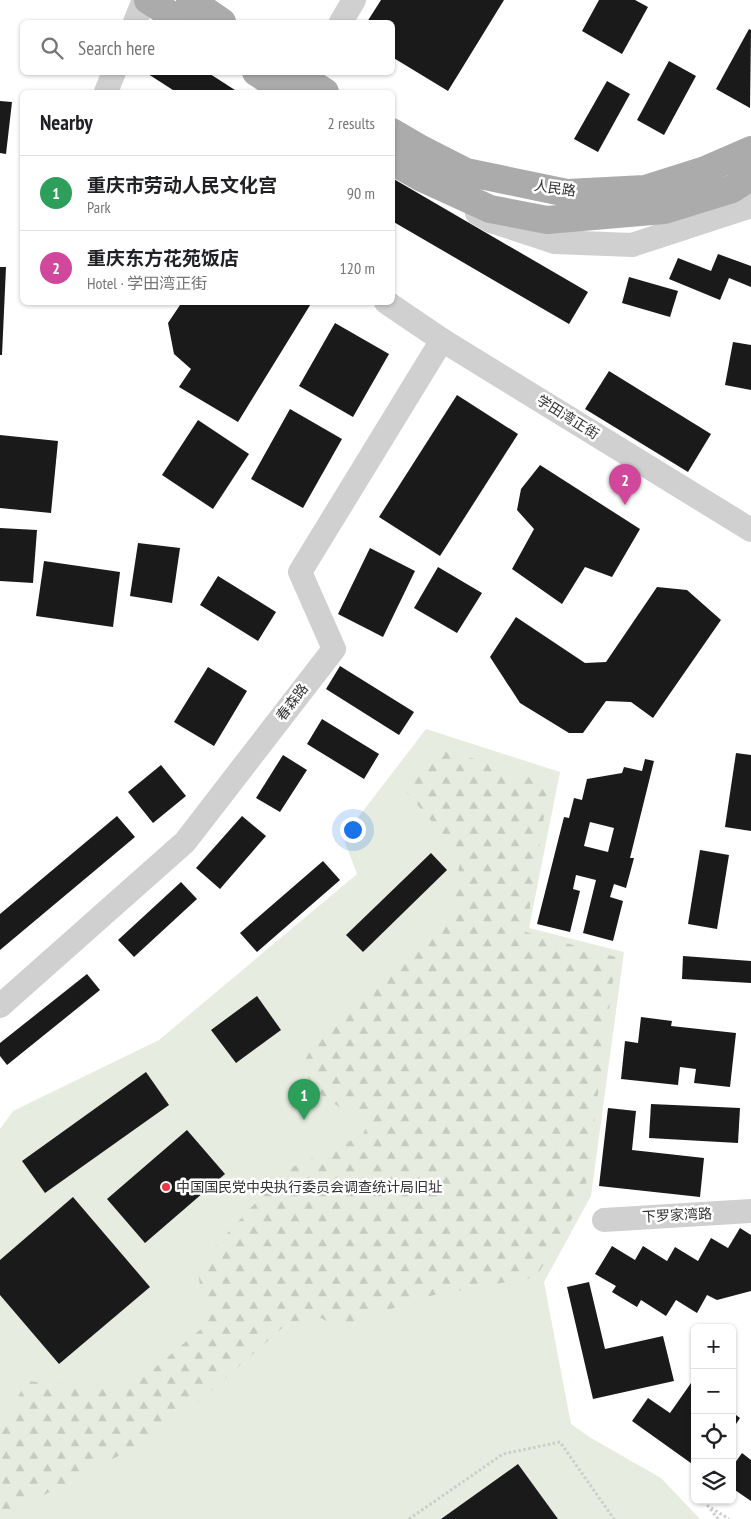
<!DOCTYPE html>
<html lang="en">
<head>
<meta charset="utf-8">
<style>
	:root { --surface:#fff; --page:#f2f2f2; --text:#202124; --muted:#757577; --line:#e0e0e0; --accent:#e63946 }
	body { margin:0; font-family:"PT Sans Narrow","Noto Sans SC",sans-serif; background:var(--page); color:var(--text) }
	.controls { position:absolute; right:15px; bottom:15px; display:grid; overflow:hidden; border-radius:8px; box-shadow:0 1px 4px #0004 }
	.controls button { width:45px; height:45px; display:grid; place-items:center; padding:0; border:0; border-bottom:1px solid var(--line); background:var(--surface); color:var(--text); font:25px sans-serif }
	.you { position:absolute; left:352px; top:829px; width:18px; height:18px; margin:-12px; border:4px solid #fff; border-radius:50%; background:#1a73e8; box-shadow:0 0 0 8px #1a73e833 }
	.badge { display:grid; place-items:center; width:32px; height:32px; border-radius:50%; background:var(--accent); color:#fff; font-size:16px; font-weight:700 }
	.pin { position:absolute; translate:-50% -41px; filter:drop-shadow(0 1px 2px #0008) }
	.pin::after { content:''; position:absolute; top:26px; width:18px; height:15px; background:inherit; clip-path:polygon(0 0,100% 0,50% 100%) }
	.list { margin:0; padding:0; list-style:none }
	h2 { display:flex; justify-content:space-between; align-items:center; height:65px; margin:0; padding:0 20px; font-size:21px }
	h2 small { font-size:16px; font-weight:400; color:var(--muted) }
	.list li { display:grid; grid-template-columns:32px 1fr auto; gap:15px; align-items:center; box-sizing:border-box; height:75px; padding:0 20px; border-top:1px solid var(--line) }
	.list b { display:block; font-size:19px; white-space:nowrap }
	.list p { margin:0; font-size:16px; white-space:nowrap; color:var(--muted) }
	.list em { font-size:16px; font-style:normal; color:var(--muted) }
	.icon { flex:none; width:28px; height:28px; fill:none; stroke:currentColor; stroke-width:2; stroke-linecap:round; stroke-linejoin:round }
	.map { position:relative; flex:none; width:751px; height:1519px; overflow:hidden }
	.search { position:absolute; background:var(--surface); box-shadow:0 1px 4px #0004; left:20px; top:20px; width:375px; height:55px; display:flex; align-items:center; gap:12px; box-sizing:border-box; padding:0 18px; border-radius:8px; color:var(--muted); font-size:19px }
	.panel { position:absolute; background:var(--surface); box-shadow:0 1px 4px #0004; left:20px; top:90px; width:375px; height:215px; border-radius:8px }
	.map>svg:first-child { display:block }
</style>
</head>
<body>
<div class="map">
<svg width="751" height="1519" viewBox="0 0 751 1519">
	<defs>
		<pattern id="forest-firs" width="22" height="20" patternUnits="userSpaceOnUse" patternTransform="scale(1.25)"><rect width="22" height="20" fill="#e6ecdf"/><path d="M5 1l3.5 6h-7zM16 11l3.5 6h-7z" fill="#c6cbc0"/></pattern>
	</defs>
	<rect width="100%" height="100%" fill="#fff"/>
	<path fill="#e6ecdf" d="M 426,729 L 560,772 L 529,928 L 624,952 L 591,1196 L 544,1282 L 571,1424 L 591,1438 L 661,1478 L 700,1519 L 0,1519 L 0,1129 L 13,1111 L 159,1040 L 357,874 L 343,837 Z"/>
	<path fill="url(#forest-firs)" d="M 436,746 L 549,784 L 526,932 L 616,957 L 584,1199 L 536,1277 L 434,1295 L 337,1327 L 321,1318 L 289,1322 L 166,1431 L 23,1506 L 14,1519 L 0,1519 L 0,1428 L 27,1381 L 128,1390 L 206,1325 L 197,1266 L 286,1170 L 363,1135 L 368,1122 L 325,1099 L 312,1085 L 302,1066 L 316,1040 L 451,917 L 461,855 L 407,793 Z"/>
	<g fill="#1a1a1a" fill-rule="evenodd">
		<path d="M 381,0 L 504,0 L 448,91 L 392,57 L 392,22 L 367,22 Z"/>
		<path d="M 599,0 L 635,0 L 648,7 L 622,54 L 582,31 Z"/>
		<path d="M 749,29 L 751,30 L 750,108 L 716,89 Z"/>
		<path d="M 669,61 L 696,76 L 664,135 L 637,120 Z"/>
		<path d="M 145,72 L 207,72 L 238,92 L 176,92 Z"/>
		<path d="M 607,81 L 630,94 L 598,152 L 574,139 Z"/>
		<path d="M 0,101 L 12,102 L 6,154 L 0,153 Z"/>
		<path d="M 392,178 L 588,292 L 569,324 L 392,221 Z"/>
		<path d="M 718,254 L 751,266 L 751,287 L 729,278 L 720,300 L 669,279 L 678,258 L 711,271 Z"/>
		<path d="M 0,267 L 6,267 L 2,355 L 0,355 Z"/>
		<path d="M 629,277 L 678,291 L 670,317 L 622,303 Z"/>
		<path d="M 182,302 L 312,302 L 238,422 L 179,387 L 191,369 L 174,354 L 168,323 Z"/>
		<path d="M 335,323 L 389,354 L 353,417 L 299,386 Z"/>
		<path d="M 733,342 L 751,345 L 751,390 L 725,385 Z"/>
		<path d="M 609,371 L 711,434 L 688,472 L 585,409 Z"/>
		<path d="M 457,395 L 518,434 L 440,556 L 379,517 Z"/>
		<path d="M 290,409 L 342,439 L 303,508 L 251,479 Z"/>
		<path d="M 198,420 L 249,454 L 213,509 L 162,475 Z"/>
		<path d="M 0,435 L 58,441 L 51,513 L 0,508 Z"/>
		<path d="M 540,465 L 640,529 L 612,577 L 585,567 L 562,604 L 512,569 L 534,529 L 517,510 L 521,489 Z"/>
		<path d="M 0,528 L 37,530 L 33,583 L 0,581 Z"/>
		<path d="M 138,543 L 180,548 L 172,603 L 130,596 Z"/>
		<path d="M 370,548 L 415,571 L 383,637 L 338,614 Z"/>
		<path d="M 44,561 L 120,572 L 113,627 L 36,616 Z"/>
		<path d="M 438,567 L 482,593 L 457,633 L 414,608 Z"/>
		<path d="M 218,576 L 276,612 L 258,641 L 200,605 Z"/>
		<path d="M 657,587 L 687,590 L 721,620 L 653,718 L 631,702 L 606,701 L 583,733 L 569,733 L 520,703 L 490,657 L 516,617 L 585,663 L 606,662 Z"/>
		<path d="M 340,666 L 414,712 L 399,735 L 326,689 Z"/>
		<path d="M 208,667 L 247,691 L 214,746 L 174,722 Z"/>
		<path d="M 322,719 L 379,754 L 364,779 L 307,744 Z"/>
		<path d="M 736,753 L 751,755 L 751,831 L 725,827 Z"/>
		<path d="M 283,755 L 307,770 L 280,812 L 256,798 Z"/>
		<path d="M 645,759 L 654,761 L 630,858 L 634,858 L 626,888 L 614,884 L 610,897 L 623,901 L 613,941 L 583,933 L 596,880 L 576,875 L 573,889 L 580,891 L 570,932 L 537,924 L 564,817 L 569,818 L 574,798 L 582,800 L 587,779 L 622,773 L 624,767 L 642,771 ZM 590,822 L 614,828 L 608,852 L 584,846 Z"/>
		<path d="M 161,765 L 186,796 L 153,823 L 128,792 Z"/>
		<path d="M 117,816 L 135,837 L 0,950 L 0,914 Z"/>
		<path d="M 242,816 L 266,836 L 220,889 L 196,868 Z"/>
		<path d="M 700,850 L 729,855 L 717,929 L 688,924 Z"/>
		<path d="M 431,853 L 447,870 L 363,952 L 346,935 Z"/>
		<path d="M 323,861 L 340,880 L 257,952 L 240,933 Z"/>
		<path d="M 181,882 L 197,899 L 134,957 L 118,940 Z"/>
		<path d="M 683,956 L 751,961 L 751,983 L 682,979 Z"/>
		<path d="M 87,974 L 100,990 L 7,1065 L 0,1056 L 0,1043 Z"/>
		<path d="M 257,996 L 281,1030 L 236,1063 L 211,1030 Z"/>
		<path d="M 641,1017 L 672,1021 L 671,1026 L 736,1033 L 730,1087 L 694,1083 L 696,1069 L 680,1067 L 678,1085 L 621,1079 L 625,1041 L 638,1043 Z"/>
		<path d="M 146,1072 L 169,1105 L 45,1193 L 22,1161 Z"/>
		<path d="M 651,1104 L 740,1108 L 738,1143 L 649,1138 Z"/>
		<path d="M 608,1108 L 636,1111 L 632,1150 L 704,1158 L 700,1197 L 599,1186 Z"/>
		<path d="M 187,1130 L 225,1174 L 145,1243 L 107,1199 Z"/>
		<path d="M 73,1197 L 150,1287 L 59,1364 L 0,1295 L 0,1260 Z"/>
		<path d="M 740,1228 L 751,1235 L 751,1291 L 717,1300 L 707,1295 L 697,1313 L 676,1300 L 666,1316 L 641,1300 L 637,1307 L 612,1292 L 616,1286 L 595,1274 L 612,1246 L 635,1260 L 643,1246 L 667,1261 L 675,1247 L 698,1261 L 711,1238 L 728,1248 Z"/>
		<path d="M 589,1282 L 605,1349 L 663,1336 L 674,1381 L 593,1399 L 567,1287 Z"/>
		<path d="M 691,1383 L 695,1385 L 695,1466 L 632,1421 L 648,1398 L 670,1413 Z"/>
		<path d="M 732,1412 L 740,1418 L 732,1430 Z"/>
		<path d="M 742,1453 L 751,1460 L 751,1501 L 732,1488 L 732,1467 Z"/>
		<path d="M 518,1464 L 558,1519 L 441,1519 Z"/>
	</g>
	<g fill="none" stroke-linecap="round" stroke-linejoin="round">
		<g stroke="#cdcdcd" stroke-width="3" stroke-dasharray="2.5 2.5" stroke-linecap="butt">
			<path d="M 409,1519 L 503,1454 L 560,1442 L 614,1519"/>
			<path d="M 718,1519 L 708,1506 L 729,1519"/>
		</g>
		<g stroke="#d0d0d0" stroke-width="24">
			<path d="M 135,22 L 144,0"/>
			<path d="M 341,22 L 354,0"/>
			<path d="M 106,92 L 114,72"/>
			<path d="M 477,213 L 491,221 L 555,242 L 632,245 L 751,206"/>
			<path d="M 386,302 L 442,340 L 751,530"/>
			<path d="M 0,1006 L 185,842 L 334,649 L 300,572 L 442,340"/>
			<path d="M 604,1220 L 751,1211"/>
		</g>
		<g stroke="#ababab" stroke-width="28">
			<path d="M 148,0 L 182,22"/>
			<path d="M 190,0 L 222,22"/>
			<path d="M 256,72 L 286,92"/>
			<path d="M 294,72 L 325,92"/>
			<path d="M 392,132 L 421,149 L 466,172 L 567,193 L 645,189 L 705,170 L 751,150"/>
			<path d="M 392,161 L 422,178 L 490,209 L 547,220 L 664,210 L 732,189 L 751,177"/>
		</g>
	</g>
	<circle fill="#e63946" stroke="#fff" stroke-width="2" cx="166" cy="1187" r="5"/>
	<g text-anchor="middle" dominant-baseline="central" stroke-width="5" stroke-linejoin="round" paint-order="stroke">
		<g font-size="14" fill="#333" stroke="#fff">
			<text transform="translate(555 188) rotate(8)">人民路</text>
			<text transform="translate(568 417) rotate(32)">学田湾正街</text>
			<text transform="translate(292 702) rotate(-53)">春森路</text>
			<text transform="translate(677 1215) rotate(-3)">下罗家湾路</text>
		</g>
		<g font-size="14" fill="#333" stroke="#fff" text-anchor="start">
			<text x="176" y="1187">中国国民党中央执行委员会调查统计局旧址</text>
		</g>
	</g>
</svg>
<div class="controls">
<button>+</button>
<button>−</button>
<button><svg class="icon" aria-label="locate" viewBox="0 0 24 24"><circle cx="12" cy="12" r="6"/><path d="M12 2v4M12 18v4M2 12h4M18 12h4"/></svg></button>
<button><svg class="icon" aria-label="layers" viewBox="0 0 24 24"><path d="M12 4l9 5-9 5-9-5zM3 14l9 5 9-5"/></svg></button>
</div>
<div class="you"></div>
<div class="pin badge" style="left:304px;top:1120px;background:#2e9e5b">1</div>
<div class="pin badge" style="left:625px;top:505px;background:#d1479c">2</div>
<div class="search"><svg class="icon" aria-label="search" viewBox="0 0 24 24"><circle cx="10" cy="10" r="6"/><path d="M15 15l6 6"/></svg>Search here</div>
<section class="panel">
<h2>Nearby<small>2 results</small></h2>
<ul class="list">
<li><span class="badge" style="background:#2e9e5b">1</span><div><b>重庆市劳动人民文化宫</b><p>Park</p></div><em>90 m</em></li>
<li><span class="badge" style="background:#d1479c">2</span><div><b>重庆东方花苑饭店</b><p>Hotel · 学田湾正街</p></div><em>120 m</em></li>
</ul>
</section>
</div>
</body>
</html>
